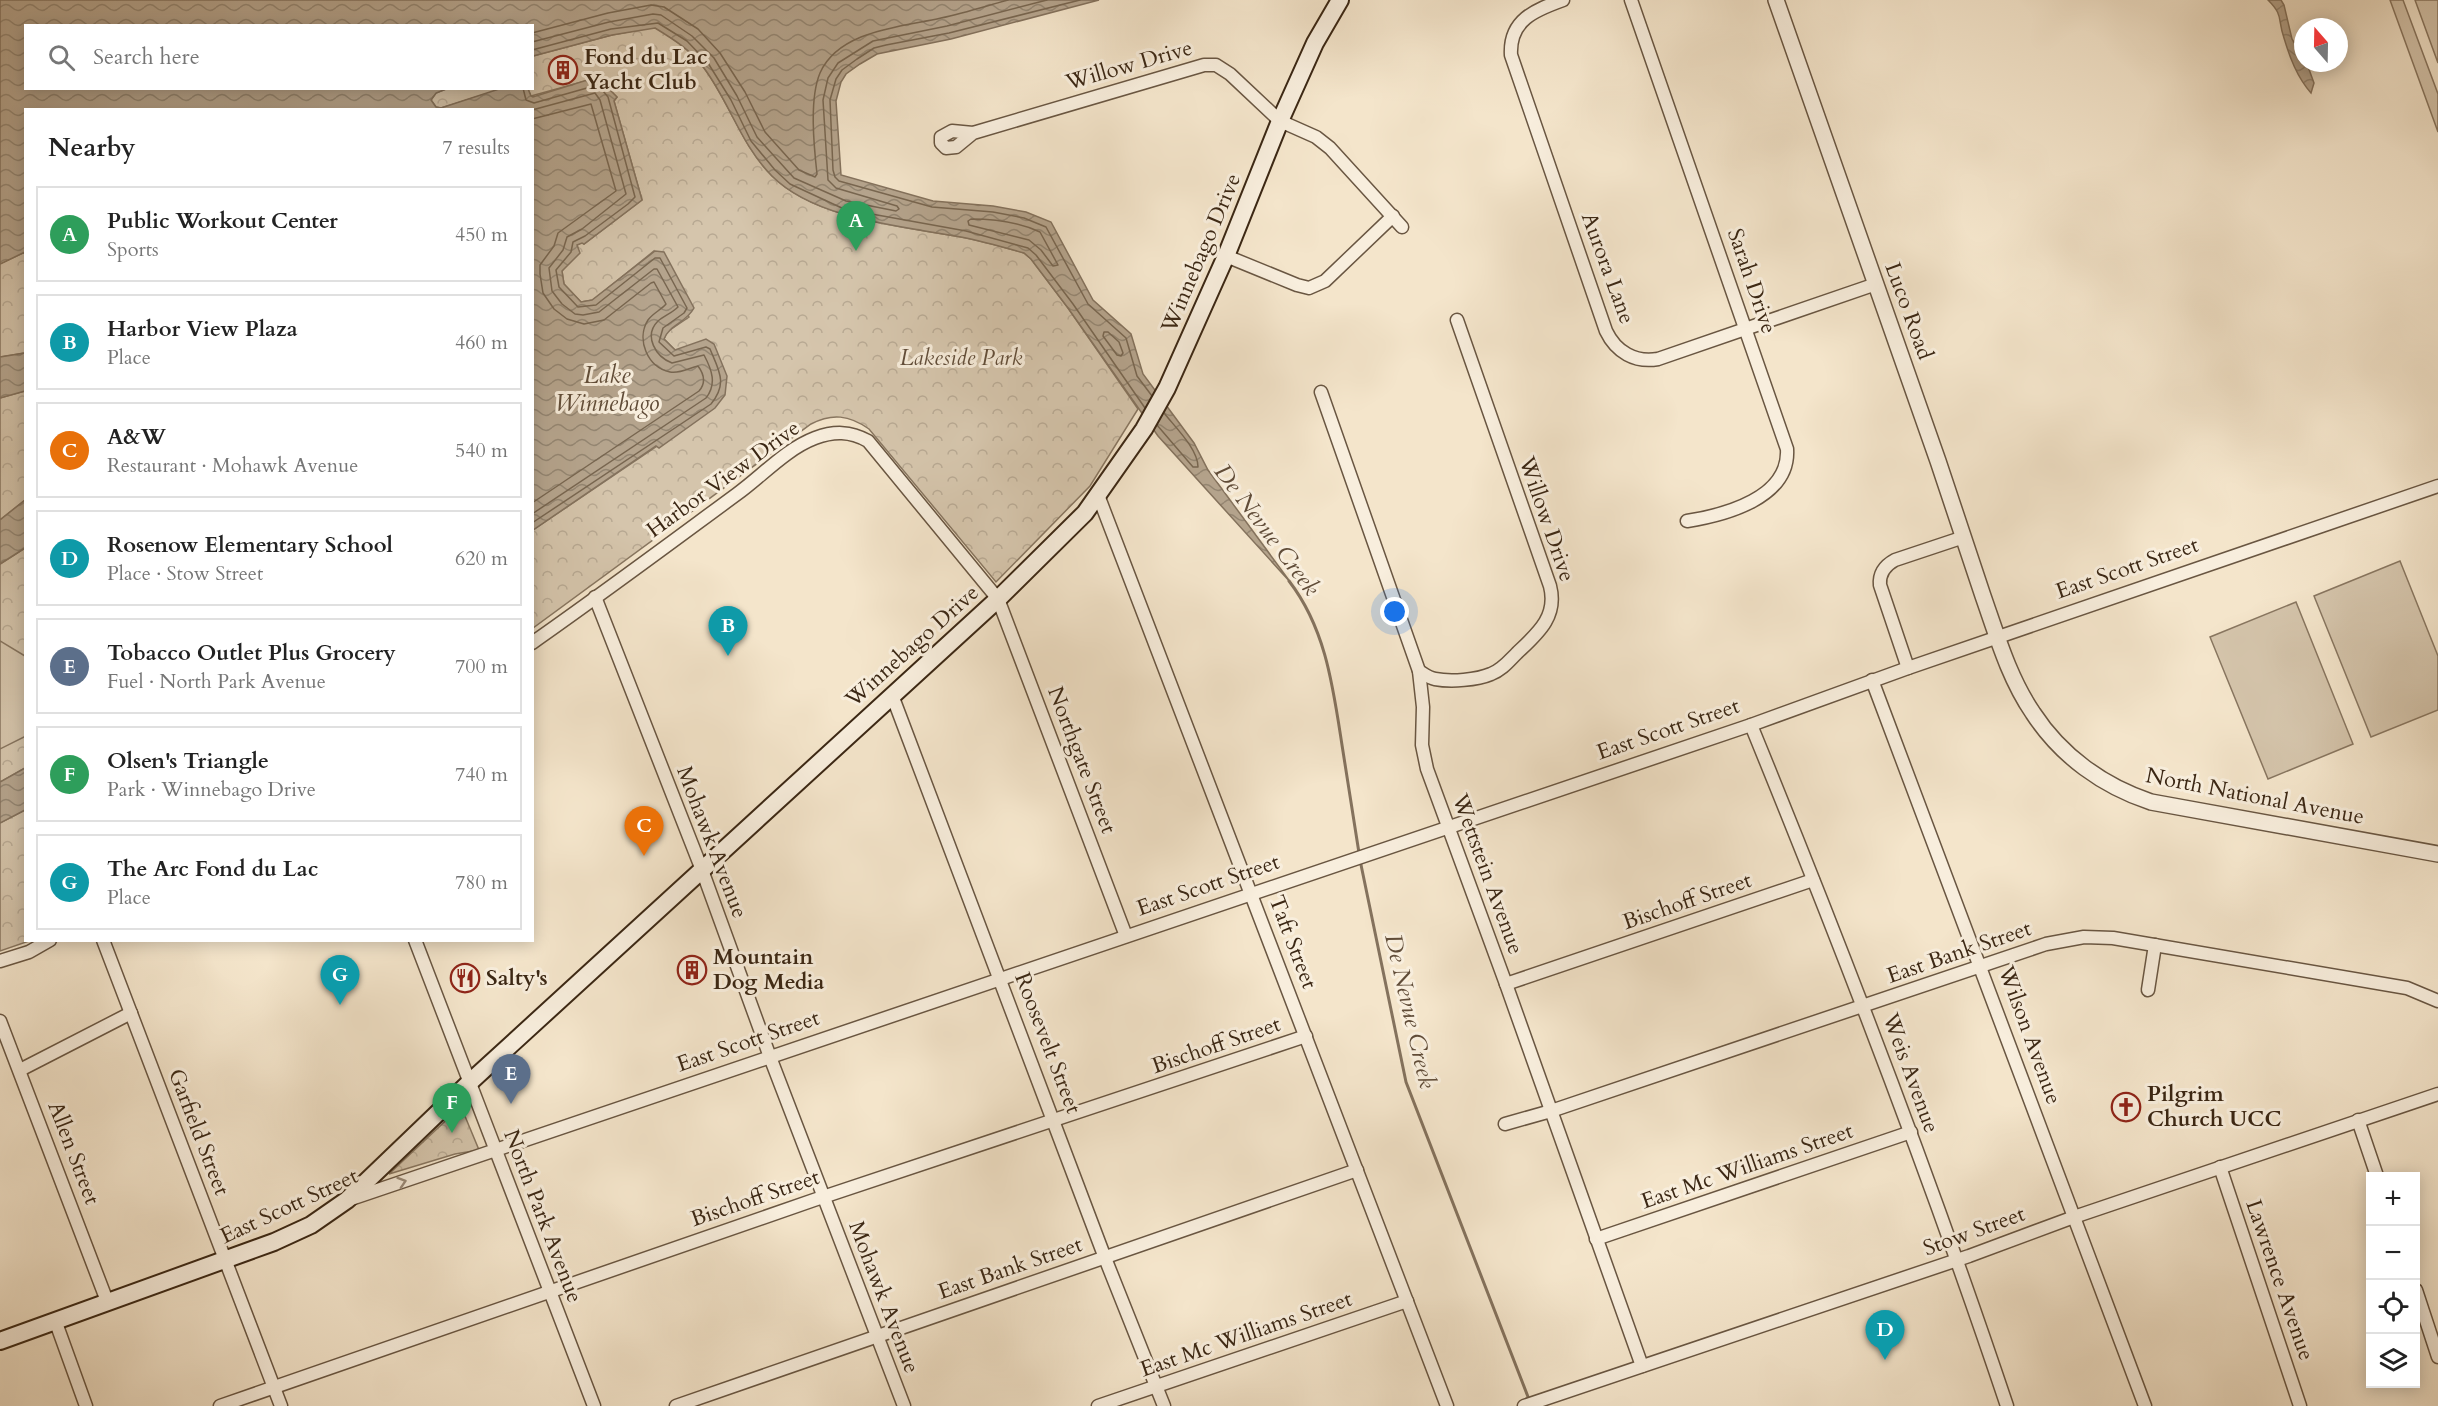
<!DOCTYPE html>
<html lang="en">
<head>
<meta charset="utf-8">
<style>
	:root { --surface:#fff; --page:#f2f2f2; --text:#222; --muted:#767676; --line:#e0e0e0; --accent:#1a73e8 }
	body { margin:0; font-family:Cardo,serif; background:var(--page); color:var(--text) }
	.controls { position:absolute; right:18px; bottom:18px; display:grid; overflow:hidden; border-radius:0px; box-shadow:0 3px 15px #0003 }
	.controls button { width:54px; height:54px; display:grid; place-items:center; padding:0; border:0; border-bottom:2px solid var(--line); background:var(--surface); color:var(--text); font:30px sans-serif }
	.compass { position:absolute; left:2294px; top:18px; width:54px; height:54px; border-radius:50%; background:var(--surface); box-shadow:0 3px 15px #0003; rotate:340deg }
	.you { position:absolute; left:1395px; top:612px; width:21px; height:21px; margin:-15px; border:4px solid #fff; border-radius:50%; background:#1a73e8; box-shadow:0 0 0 9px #1a73e833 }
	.badge { display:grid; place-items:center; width:39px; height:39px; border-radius:50%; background:var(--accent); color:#fff; font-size:20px; font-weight:700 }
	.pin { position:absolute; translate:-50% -50px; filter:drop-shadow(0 2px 3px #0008) }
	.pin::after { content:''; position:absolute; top:32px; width:21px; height:18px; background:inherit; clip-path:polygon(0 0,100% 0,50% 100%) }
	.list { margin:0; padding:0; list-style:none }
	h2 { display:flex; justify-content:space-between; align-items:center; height:78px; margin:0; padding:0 24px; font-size:26px }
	h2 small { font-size:20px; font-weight:400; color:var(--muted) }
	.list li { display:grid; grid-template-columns:39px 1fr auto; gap:18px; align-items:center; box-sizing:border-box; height:96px; margin:0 12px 12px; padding:0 12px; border:2px solid var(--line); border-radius:0px }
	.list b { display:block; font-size:22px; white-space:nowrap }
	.list p { margin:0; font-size:20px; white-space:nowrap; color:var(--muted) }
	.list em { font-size:20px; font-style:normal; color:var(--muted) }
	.icon { flex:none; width:33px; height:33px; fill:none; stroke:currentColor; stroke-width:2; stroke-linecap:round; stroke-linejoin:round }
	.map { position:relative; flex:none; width:2438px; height:1406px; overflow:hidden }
	.search { position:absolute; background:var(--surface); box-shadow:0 3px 15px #0003; left:24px; top:24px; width:510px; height:66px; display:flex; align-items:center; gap:15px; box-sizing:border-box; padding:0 21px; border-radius:0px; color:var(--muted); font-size:22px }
	.panel { position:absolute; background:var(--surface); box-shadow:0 3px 15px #0003; left:24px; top:108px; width:510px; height:834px; border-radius:0px }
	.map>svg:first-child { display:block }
</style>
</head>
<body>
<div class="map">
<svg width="2438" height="1406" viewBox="0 0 2438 1406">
	<defs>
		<pattern id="forest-crowns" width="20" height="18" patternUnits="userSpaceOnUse" patternTransform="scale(1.5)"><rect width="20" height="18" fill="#d5c5ac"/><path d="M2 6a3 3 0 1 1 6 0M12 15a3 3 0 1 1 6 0" fill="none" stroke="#b8a993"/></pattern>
		<pattern id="water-waves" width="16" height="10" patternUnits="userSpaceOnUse" patternTransform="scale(1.5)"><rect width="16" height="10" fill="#b5a48d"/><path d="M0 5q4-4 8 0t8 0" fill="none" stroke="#948672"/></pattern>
	</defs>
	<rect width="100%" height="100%" fill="#f4e5cb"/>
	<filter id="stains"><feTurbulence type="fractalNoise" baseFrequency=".00333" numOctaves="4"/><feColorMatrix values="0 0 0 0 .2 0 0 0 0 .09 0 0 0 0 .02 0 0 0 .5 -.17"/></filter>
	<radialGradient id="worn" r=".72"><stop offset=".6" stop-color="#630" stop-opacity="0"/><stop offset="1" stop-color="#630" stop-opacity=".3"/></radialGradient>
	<g fill="url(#forest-crowns)" stroke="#887660" stroke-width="1.5">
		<path d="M 655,27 C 673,39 691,50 704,68 C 730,103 741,145 772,176 C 816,220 903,226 961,237 C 982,241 1003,247 1024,253 L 1031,259 L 1068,308 L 1138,409 L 1090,486 L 996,582 L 869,429 C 849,415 832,413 811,424 L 533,628 L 533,530 L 657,446 L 675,350 L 664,339 L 667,332 L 689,317 L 654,251 L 593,300 L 581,302 L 564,284 L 562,271 L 578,249 L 577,245 L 582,242 L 584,244 L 642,200 L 614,101 L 617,97 L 608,88 L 608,78 L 600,77 L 531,96 L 528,89 L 532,88 L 533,56 L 612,35 Z"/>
		<path d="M 446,89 L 502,89 L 441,108 L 436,107 L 431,100 L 436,93 Z"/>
		<path d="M 25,252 L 25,353 L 0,357 L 0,264 Z"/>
		<path d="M 25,391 L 25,500 L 0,520 L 0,398 Z"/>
		<path d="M 25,548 L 25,768 L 0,782 L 0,564 Z"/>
		<path d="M 25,810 L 26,940 L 29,941 L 0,951 L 0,823 Z"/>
		<path d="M 462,1109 L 479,1150 L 455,1154 L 389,1174 L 456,1111 Z"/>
	</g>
	<g fill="#d5c5ac" stroke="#887660" stroke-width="1.5">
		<path d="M 2390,0 L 2403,0 L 2438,94 L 2438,132 Z"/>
		<path d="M 2415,0 L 2438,0 L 2438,63 Z"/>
		<path d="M 2400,561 L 2438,656 L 2438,710 L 2371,737 L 2314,596 Z"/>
		<path d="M 2296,602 L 2353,744 L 2268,779 L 2210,637 Z"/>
		<path d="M 0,641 L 25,656 L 26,736 L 0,749 Z"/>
	</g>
	<g fill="url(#water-waves)" stroke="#84725d" stroke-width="1.5">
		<path d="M 0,0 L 1099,0 L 951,39 L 877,54 L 860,64 L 846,74 L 841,82 L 836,101 L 841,175 L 933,201 L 993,206 L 1026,212 L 1051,222 L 1093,300 L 1131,334 L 1143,374 L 1194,443 L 1208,470 L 1291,583 L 1158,436 L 1068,308 L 1031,259 L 1024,253 C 1003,247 982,241 961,237 C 903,226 816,220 772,176 C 741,145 730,103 704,68 C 691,50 673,39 655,28 L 612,35 L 533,56 L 532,26 L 26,26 L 26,88 L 446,89 L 436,93 L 431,100 L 436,107 L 441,108 L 499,89 L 528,89 L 531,96 L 533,97 L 600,76 L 608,78 L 608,88 L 617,97 L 614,101 L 642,200 L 584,244 L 582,243 L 577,245 L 580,253 L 562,271 L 564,284 L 581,302 L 592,300 L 655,251 L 664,252 L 694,308 C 686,323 670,324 664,339 L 675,350 L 706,339 L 714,344 L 727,376 L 725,395 L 715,408 L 659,448 L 656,446 L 533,530 L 532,110 L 26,110 L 25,252 L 0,264 Z"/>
		<path d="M 2268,0 L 2281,0 L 2284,5 L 2292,39 L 2303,58 L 2303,63 L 2307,64 L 2314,83 L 2311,93 C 2297,77 2290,58 2284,38 C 2277,18 2284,16 2268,0 Z"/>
		<path d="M 25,353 L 25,391 L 0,398 L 0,357 Z"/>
		<path d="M 25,500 L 25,548 L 0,564 L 0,520 Z"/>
		<path d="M 25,768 L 25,810 L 0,823 L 0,782 Z"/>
	</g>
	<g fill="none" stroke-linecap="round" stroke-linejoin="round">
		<g stroke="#786650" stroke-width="1.5">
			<path d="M 1080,0 L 949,33 L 886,45 L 874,48 L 857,59 L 842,70 L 836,79 L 830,100 L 833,170 L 835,177 L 839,181 L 932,207 L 993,212 L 1024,218 L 1046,227 L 1088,304 L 1126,338 L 1137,376 L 1152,396"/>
			<path d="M 532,33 L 608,13 L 651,5 L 664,7 L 698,29 L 720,53 L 745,92 L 765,132 L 799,170 L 815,177 L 817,174 C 814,147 809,99 820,73 C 839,30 902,27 941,18 C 964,13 986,6 1008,0"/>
			<path d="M 532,42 L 609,22 L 653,14 L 661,15 L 692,36 L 714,58 L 737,96 L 757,137 L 794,178 L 846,201 L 896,211 L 899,209 L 897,206 L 836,188 L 828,180 L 823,100 L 828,78 L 838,63 L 873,41 L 947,26 L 1047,0"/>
			<path d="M 532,50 L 611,29 L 658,23 L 687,41 L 708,63 L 731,100 L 751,141 L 775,170 L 790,184 L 844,209 L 966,231 L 1028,248 L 1036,255 L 1073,304 L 1145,408"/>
			<path d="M 523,88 L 526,100 L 534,103 L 601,84 L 603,91 L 608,97 L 635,197 L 628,204 L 585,236 L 573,242 L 571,252 L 556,270 L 559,287 L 578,307 L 596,305 L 655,258 L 660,258 L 687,308 L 684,313 L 663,328 L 659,342 L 674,356 L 706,347 L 710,349 C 719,371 728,383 711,404 L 532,523"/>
			<path d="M 532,110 L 595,93 L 600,100 L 626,194 L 582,229 L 567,237 L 563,250 L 549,268 L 552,291 L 562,304 L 575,314 L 583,315 L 599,312 L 654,269 L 657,269 L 678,307 C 672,313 664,316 658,321 C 643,336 656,357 672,363 L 704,355 C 712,370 717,384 706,398 L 532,514"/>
			<path d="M 532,119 L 591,104 L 616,191 L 558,233 L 554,246 L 540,265 L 540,274 L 543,293 L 554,309 L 567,319 L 584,324 L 604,320 L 651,283 L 654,282 L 666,304 C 661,310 653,313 648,320 C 636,339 647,367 670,372 C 680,374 689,368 698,366 C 704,374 706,383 699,391 L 532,503"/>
			<path d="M 971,219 C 994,219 1019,222 1040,232 L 1058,265 L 1053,266 L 1041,250 L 1029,240 L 969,225 L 968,221 Z"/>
			<path d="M 1104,332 L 1108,332 L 1119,342 L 1123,353 L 1121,356 L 1117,355 L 1103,336 Z"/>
			<path d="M 1157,425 L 1193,467 L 1198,467 C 1198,449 1175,427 1164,413"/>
		</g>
		<g stroke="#84725d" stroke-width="3">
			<path d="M 1289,581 C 1326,629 1333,687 1342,745 C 1348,781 1353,817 1359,853"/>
			<path d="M 1360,860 L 1406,1082 L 1530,1402"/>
		</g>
		<g stroke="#695642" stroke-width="15">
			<g id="minor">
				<path d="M 1563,0 C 1535,10 1509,20 1511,55 L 1606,331 C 1616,352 1635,363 1658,359 L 1876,284"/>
				<path d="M 1631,0 L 1787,449 C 1790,498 1725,515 1687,521"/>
				<path d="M 973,133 L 952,131 L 941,137 L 941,143 L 946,148 L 956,147 L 973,133 L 1204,65 L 1216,65 L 1230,74 L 1280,121 L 1316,137 L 1330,148 L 1402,227"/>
				<path d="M 1226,256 L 1297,285 L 1309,288 L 1325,281 L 1393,216"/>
				<path d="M 1321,392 L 1419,671 L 1423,707 L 1422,745 L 1427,769 L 1506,984 L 1642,1366"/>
				<path d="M 1098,495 L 1447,1406"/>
				<path d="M 595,597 L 702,870 L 770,1057 L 904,1406"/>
				<path d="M 532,643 C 602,594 669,544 737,494 C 762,476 786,449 815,438 C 834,431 850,431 868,441 L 998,599 L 1126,936"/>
				<path d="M 1908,668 L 1880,585 C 1879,574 1884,566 1895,560 L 1964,537"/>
				<path d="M 1419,671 C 1424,674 1429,678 1435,679 C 1451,682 1477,680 1491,674 C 1502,670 1509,661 1517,653 C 1537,634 1558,617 1550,586 L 1457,320"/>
				<path d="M 1872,680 L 2145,1406"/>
				<path d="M 892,695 L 1105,1258 L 1164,1406"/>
				<path d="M 1751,725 C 1843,950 1930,1176 2007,1406"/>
				<path d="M 103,940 L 281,1406"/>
				<path d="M 415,940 L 594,1406"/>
				<path d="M 0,961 L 29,952 L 50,940"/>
				<path d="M 1506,984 L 1813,880"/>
				<path d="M 2148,990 L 2155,945"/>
				<path d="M 0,1021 L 107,1301"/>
				<path d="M 20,1070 L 131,1013"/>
				<path d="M 2358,1120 L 2377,1176"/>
				<path d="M 1505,1124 L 1551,1111 L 2046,944 L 2084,937 L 2113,938 L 2407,988 L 2438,1001"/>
				<path d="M 2220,1167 L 2300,1406"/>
				<path d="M 351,1199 L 1751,725 L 1908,668 L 2438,486"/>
				<path d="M 1596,1239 L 1911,1132"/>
				<path d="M 2416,1290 L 2438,1357"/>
				<path d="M 55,1320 L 86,1406"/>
				<path d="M 220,1406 L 814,1200 L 1306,1036"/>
				<path d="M 676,1406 L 1357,1170"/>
				<path d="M 1098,1406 L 1407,1301"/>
				<path d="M 1524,1406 L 1969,1256 L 2074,1217 L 2438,1094"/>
			</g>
		</g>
		<g stroke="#695642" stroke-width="18">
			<path id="tertiary" d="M 1776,0 C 1829,154 1885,307 1938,461 C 1953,506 1968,551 1983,596 C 1997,636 2009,678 2033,713 C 2061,756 2103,786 2151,802 L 2438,854"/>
		</g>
		<g stroke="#3b2714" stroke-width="20">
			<path id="secondary" d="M 0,1341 L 274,1242 L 311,1225 L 347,1200 L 469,1083 L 998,599 L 1085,513 L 1144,429 L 1167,388 L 1226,256 L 1280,121 L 1315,43 L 1340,0"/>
		</g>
		<use href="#minor" stroke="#f8eedd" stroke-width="12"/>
		<use href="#tertiary" stroke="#f8eedd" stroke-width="15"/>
		<use href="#secondary" stroke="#f8eedd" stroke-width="16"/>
	</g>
	<defs><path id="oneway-chevron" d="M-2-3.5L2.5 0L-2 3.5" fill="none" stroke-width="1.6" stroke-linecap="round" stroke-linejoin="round" transform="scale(1.5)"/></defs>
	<use stroke="#9a8a78" href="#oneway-chevron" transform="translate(402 1182) rotate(-18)"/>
	<defs>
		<g id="building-ring" transform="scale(1.5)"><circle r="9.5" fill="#f8eedd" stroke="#8f2418" stroke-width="1.5"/><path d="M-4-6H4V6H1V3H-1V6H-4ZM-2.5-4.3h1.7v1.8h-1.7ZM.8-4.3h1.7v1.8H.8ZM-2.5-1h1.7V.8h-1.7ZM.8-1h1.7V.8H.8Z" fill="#8f2418"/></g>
		<g id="restaurant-ring" transform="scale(1.5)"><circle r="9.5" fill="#f8eedd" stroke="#8f2418" stroke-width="1.5"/><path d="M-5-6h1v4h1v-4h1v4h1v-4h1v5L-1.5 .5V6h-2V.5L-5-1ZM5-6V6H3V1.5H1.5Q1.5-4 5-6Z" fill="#8f2418"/></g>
		<g id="church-ring" transform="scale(1.5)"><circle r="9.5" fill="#f8eedd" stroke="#8f2418" stroke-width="1.5"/><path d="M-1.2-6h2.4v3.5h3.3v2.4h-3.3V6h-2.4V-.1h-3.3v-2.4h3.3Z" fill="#8f2418"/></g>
	</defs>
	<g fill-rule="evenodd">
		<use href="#building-ring" x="563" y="70"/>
		<use href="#building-ring" x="692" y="970"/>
		<use href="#restaurant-ring" x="465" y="978"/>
		<use href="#church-ring" x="2126" y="1107"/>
	</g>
	<g text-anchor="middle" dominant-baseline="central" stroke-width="6" stroke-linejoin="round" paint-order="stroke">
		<g font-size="22" font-weight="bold" fill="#3b2714" stroke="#f8eedd" text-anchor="start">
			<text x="584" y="57">Fond du Lac<tspan x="584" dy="25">Yacht Club</tspan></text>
			<text x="713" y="957">Mountain<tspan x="713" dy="25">Dog Media</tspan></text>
			<text x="486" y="978">Salty's</text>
			<text x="2147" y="1094">Pilgrim<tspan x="2147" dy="25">Church UCC</tspan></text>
		</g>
		<g font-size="22" fill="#3b2714" stroke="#f8eedd">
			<text transform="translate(1129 65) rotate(-16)">Willow Drive</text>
			<text transform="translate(1201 253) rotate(-67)">Winnebago Drive</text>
			<text transform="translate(1608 268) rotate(70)">Aurora Lane</text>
			<text transform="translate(1752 281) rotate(71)">Sarah Drive</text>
			<text transform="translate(1909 311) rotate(70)">Luco Road</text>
			<text transform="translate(723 479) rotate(-36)">Harbor View Drive</text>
			<text transform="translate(1547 519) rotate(71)">Willow Drive</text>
			<text transform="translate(2127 568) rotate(-19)">East Scott Street</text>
			<text transform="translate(912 646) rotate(-42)">Winnebago Drive</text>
			<text transform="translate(1668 729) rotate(-19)">East Scott Street</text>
			<text transform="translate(1082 760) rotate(69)">Northgate Street</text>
			<text transform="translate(2255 796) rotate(11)">North National Avenue</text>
			<text transform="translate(712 842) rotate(69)">Mohawk Avenue</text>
			<text transform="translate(1488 874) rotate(70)">Wettstein Avenue</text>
			<text transform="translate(1208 885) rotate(-19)">East Scott Street</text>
			<text transform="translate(1687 901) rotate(-19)">Bischoff Street</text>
			<text transform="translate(1293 942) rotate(69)">Taft Street</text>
			<text transform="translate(1959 952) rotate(-19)">East Bank Street</text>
			<text transform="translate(2030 1035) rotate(70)">Wilson Avenue</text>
			<text transform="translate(748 1041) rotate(-19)">East Scott Street</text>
			<text transform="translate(1048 1043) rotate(69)">Roosevelt Street</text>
			<text transform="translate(1216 1045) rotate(-19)">Bischoff Street</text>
			<text transform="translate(1911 1073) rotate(70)">Weis Avenue</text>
			<text transform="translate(199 1132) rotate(69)">Garfield Street</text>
			<text transform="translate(74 1153) rotate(69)">Allen Street</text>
			<text transform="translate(1747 1166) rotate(-19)">East Mc Williams Street</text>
			<text transform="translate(755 1198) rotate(-19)">Bischoff Street</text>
			<text transform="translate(289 1206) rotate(-25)">East Scott Street</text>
			<text transform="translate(543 1216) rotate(69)">North Park Avenue</text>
			<text transform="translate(1974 1231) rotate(-20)">Stow Street</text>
			<text transform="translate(1010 1268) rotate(-19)">East Bank Street</text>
			<text transform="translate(2280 1280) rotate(71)">Lawrence Avenue</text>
			<text transform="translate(884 1297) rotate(69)">Mohawk Avenue</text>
			<text transform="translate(1246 1334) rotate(-19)">East Mc Williams Street</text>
		</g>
		<g font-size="22" font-style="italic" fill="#624e3a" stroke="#f8eedd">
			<text x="961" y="358">Lakeside Park</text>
		</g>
		<g font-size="24" font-style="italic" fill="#604c38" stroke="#f8eedd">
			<text x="607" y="375">Lake<tspan x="607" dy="28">Winnebago</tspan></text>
			<text transform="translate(1267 530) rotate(53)">De Nevue Creek</text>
			<text transform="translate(1410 1011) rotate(77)">De Nevue Creek</text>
		</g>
	</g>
	<rect width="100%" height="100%" filter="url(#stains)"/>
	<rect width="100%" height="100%" fill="url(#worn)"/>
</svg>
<div class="controls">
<button>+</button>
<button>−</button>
<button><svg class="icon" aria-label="locate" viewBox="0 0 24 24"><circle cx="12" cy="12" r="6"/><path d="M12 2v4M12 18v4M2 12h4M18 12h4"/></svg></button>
<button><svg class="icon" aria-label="layers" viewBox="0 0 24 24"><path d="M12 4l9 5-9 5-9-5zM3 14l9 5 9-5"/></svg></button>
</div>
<svg class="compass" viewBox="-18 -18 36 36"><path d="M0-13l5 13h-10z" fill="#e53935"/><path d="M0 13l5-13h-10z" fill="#767676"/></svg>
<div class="you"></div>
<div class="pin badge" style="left:856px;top:251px;background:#2e9e5b">A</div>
<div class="pin badge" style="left:728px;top:656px;background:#0f9aa8">B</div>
<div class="pin badge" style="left:644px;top:856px;background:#e8710a">C</div>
<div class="pin badge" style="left:1885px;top:1360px;background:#0f9aa8">D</div>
<div class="pin badge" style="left:511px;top:1104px;background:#5c6f8a">E</div>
<div class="pin badge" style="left:452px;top:1133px;background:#2e9e5b">F</div>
<div class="pin badge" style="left:340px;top:1005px;background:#0f9aa8">G</div>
<div class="search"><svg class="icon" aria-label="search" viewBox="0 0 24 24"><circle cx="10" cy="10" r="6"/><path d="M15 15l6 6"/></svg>Search here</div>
<section class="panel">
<h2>Nearby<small>7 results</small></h2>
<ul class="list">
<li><span class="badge" style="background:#2e9e5b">A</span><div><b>Public Workout Center</b><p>Sports</p></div><em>450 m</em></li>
<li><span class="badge" style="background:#0f9aa8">B</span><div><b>Harbor View Plaza</b><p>Place</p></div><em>460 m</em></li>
<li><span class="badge" style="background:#e8710a">C</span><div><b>A&amp;W</b><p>Restaurant · Mohawk Avenue</p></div><em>540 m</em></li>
<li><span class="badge" style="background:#0f9aa8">D</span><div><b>Rosenow Elementary School</b><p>Place · Stow Street</p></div><em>620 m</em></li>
<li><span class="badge" style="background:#5c6f8a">E</span><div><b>Tobacco Outlet Plus Grocery</b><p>Fuel · North Park Avenue</p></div><em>700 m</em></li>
<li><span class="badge" style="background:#2e9e5b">F</span><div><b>Olsen's Triangle</b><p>Park · Winnebago Drive</p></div><em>740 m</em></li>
<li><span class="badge" style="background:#0f9aa8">G</span><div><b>The Arc Fond du Lac</b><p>Place</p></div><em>780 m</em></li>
</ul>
</section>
</div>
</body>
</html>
